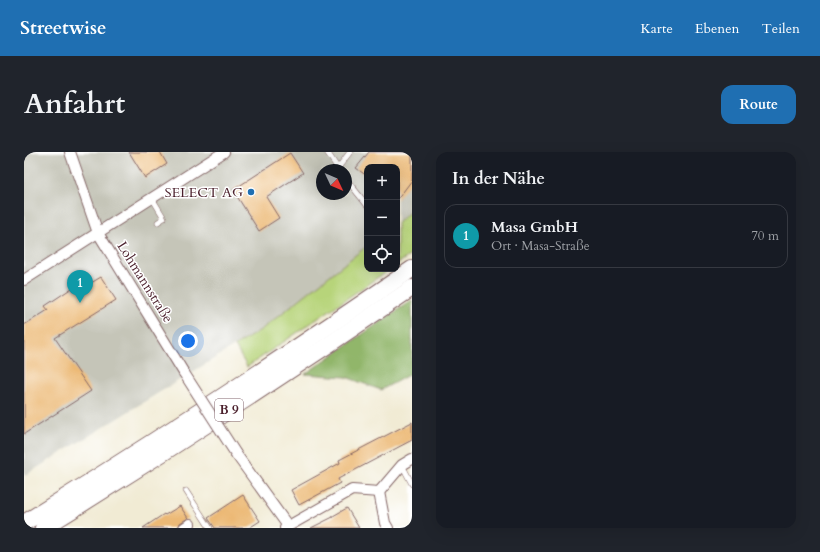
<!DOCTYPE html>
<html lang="de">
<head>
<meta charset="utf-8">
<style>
	:root { --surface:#171b24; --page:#20242c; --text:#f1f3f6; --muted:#9ea1a6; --line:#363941; --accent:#1f6fb2 }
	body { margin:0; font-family:Cardo,serif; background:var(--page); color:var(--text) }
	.controls { position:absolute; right:12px; top:12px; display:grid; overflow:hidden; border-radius:8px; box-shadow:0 4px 16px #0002 }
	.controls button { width:36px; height:36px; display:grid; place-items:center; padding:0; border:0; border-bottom:1px solid var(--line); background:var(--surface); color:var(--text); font:20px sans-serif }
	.compass { position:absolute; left:292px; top:12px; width:36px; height:36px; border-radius:50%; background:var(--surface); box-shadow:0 4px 16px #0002; rotate:134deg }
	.you { position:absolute; left:164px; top:189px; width:14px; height:14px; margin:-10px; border:3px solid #fff; border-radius:50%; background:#1a73e8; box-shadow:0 0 0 6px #1a73e833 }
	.badge { display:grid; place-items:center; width:26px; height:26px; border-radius:50%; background:var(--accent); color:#fff; font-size:13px; font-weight:700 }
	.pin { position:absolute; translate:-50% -33px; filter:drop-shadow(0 1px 2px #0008) }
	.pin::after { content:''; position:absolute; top:21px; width:14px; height:12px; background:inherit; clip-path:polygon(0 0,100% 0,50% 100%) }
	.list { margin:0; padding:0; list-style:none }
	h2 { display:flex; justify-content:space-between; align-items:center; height:52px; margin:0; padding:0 16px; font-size:17px }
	h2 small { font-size:13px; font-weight:400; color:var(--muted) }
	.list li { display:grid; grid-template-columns:26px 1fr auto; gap:12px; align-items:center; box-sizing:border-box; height:64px; margin:0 8px 8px; padding:0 8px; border:1px solid var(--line); border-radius:12px }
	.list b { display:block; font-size:15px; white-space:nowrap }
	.list p { margin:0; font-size:13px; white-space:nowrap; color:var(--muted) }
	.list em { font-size:13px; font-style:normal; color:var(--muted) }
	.icon { flex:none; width:22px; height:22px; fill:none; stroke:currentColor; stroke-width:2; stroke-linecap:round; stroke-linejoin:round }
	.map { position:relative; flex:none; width:388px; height:376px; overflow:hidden; border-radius:12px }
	header { display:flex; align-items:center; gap:24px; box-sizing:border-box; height:56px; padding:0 20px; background:var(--accent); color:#fff }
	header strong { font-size:19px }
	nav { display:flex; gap:22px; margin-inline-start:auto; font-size:14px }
	.intro { display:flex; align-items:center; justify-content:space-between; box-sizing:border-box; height:96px; padding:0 24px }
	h1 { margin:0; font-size:28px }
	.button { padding:10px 18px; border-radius:12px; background:var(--accent); color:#fff; font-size:14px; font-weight:700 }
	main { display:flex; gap:24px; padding:0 24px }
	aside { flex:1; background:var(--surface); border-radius:12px; box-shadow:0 4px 16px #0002 }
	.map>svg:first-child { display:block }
</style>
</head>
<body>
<header>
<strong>Streetwise</strong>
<nav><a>Karte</a><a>Ebenen</a><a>Teilen</a></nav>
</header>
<div class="intro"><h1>Anfahrt</h1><a class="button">Route</a></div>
<main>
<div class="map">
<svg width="388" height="376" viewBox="0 0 388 376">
	<rect width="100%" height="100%" fill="#fff"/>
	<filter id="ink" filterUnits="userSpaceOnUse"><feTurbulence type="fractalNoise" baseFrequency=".025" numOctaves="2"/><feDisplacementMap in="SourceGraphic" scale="8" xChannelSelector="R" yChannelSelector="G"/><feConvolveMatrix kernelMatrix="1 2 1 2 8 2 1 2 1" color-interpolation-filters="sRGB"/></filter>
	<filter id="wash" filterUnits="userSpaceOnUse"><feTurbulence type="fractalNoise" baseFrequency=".012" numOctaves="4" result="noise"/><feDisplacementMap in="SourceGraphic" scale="16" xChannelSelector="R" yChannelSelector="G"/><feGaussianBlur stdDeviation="0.9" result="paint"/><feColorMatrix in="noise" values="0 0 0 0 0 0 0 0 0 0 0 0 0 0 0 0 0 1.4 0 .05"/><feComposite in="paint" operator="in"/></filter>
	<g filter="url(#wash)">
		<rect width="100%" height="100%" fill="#f1ebd4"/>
		<path fill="#c5c5b8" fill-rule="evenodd" d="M 0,0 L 388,0 L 388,58 L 373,71 L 373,15 L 343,15 L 343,94 L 238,177 L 0,324 ZM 298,18 L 322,18 L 322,42 L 298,42 Z"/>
		<g fill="#b7d47a" stroke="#807a52">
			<path d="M 388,58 L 388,102 L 373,112 L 373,71 Z"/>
			<path d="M 343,94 L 343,117 L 366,117 L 223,215 L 211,194 L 238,177 Z"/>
		</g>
		<path fill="#91b66a" stroke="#6e6a4a" d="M 388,148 L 388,221 L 357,238 L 322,225 L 281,222 Z"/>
		<g id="blocks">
			<g fill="#ecb976">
				<path d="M 105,0 L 136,0 L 143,12 L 121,26 Z"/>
				<path d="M 345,0 L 388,0 L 388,28 L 373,48 L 373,15 L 343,15 L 343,24 L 332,16 Z"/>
				<path d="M 266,1 L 279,21 L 242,45 L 255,66 L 235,79 L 209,38 Z"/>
				<path d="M 77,125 L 92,148 L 31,186 L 67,239 L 0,282 L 0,173 L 24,158 L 21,154 L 48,136 L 50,139 L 66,129 L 67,131 Z"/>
				<path d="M 388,270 L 388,288 L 314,327 L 316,331 L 275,353 L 267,338 L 316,311 L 315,308 Z"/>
				<path d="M 219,343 L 236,369 L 225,376 L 191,376 L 184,366 Z"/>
				<path d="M 156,354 L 164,366 L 156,371 L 154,376 L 119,376 L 140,362 L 141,363 Z"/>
				<path d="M 323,356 L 335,376 L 287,376 L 309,365 L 309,364 Z"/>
			</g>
		</g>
	</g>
	<g filter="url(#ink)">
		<use href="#blocks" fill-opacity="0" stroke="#846666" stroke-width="1"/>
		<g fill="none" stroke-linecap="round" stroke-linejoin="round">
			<g stroke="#846666" stroke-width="6">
				<g id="service">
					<path d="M 303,0 L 315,18"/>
					<path d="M 314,16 L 326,0"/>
					<path d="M 322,27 L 343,53"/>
					<path d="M 128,46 L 140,66 L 134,70"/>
					<path d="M 378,313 L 388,332"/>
					<path d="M 162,339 L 186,376"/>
				</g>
			</g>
			<g stroke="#846666" stroke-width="12">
				<g id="minor">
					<path d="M 46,0 L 74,81 L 160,221"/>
					<path d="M 0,128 L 200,0"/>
					<path d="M 212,302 L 264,374"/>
					<path d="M 355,340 L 378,313 L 388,307"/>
					<path d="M 355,340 L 361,371 L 364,376"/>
					<path d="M 160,376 L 166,372"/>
					<path d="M 261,376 L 328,338 L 355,340"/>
				</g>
			</g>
			<g stroke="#846666" stroke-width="18">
				<g id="trunk">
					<path d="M 0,371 C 132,289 261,205 388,117"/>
					<path d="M 19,376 C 144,299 267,219 388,136"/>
				</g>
			</g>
			<use href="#service" stroke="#fff" stroke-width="5"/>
			<use href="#minor" stroke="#fff" stroke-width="10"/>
			<use href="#trunk" stroke="#fff" stroke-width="16"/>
			<g stroke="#846666" stroke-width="12" stroke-linecap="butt">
				<path id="minor-bridge" d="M 160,221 L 212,302"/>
			</g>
			<use href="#minor-bridge" stroke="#fff" stroke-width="10"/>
		</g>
	</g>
	<circle fill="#1f6fb2" stroke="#fff" stroke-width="1.5" cx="227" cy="40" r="4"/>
	<g text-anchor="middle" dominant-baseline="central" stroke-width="3" stroke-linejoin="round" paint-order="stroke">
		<rect fill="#fff" stroke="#80626b" stroke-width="1" x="191" y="247" width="28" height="22" rx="3"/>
		<g font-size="13" font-weight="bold" fill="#4a1f2b">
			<text x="205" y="258">B 9</text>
		</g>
		<g font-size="14" fill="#4a1f2b" stroke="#fff" text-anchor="end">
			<text x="219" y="40">SELECT AG</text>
		</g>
		<g font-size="14" fill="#4a1f2b" stroke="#fff">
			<text transform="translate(121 130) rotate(58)">Lohmannstraße</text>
		</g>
	</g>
</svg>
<div class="controls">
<button>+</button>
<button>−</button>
<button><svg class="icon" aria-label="locate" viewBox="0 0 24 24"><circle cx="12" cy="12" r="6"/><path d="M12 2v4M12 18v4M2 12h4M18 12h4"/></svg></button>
</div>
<svg class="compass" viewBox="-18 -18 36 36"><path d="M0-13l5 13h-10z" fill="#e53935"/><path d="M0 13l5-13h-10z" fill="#9ea1a6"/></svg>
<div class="you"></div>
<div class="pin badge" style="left:56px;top:151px;background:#0f9aa8">1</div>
</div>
<aside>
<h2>In der Nähe<small></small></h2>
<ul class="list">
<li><span class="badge" style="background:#0f9aa8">1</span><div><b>Masa GmbH</b><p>Ort · Masa-Straße</p></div><em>70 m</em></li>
</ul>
</aside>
</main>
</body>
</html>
